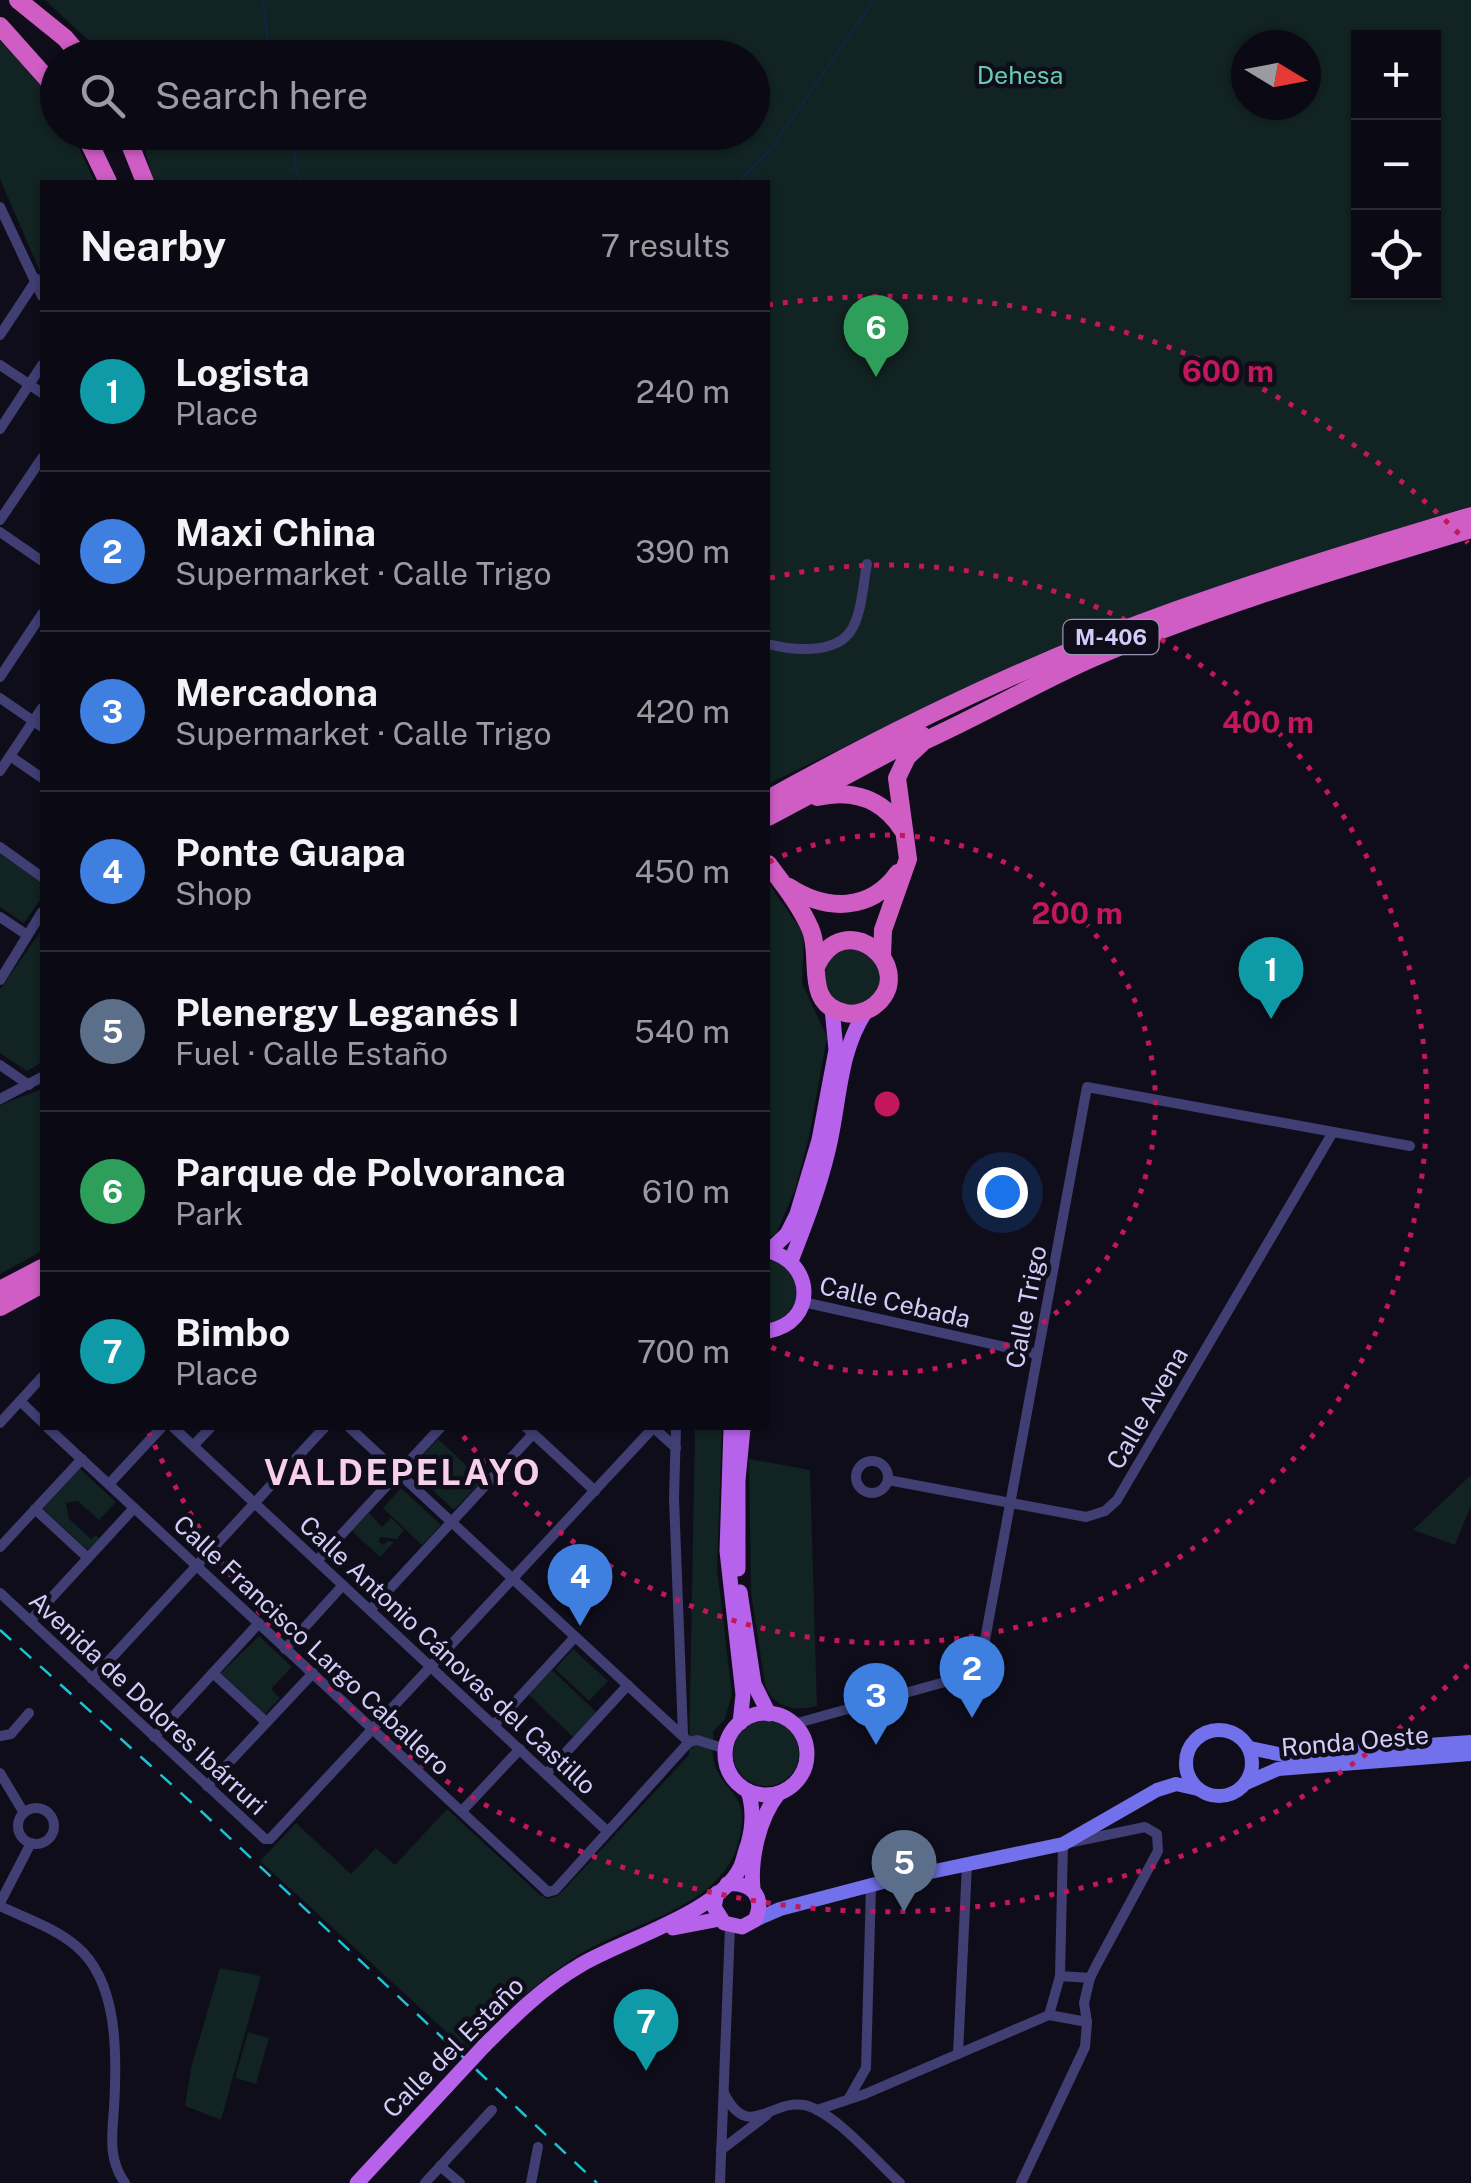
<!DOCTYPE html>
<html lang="en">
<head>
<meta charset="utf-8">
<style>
	:root { --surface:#0b0a14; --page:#14131d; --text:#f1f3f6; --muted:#9a9aa0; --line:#2b2b34; --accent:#2563eb }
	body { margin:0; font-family:"Public Sans",sans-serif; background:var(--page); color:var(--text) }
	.controls { position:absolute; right:30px; top:30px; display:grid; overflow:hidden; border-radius:0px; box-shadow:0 2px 8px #0004 }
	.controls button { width:90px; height:90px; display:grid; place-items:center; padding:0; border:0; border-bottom:2px solid var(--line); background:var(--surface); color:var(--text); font:50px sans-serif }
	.compass { position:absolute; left:1231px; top:30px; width:90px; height:90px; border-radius:50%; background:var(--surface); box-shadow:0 2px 8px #0004; rotate:100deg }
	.you { position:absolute; left:1002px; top:1192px; width:35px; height:35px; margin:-25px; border:8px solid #fff; border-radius:50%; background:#1a73e8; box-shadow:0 0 0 15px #1a73e833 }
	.badge { display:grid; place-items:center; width:65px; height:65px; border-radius:50%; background:var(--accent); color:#fff; font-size:32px; font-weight:700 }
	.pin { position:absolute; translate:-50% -82px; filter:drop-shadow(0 2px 5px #0008) }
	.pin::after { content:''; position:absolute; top:52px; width:35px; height:30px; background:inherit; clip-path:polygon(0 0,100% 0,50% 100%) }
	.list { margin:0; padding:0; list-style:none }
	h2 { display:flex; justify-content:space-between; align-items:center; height:130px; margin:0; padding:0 40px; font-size:42px }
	h2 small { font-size:32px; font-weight:400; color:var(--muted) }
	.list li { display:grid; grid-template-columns:65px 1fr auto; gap:30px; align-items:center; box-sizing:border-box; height:160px; padding:0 40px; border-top:2px solid var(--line) }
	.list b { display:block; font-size:38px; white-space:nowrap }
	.list p { margin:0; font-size:32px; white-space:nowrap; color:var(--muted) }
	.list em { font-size:32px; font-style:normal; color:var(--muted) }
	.icon { flex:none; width:55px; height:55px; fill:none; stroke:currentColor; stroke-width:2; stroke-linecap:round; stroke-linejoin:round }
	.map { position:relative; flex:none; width:1471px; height:2183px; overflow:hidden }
	.search { position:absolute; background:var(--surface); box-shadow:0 2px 8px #0004; left:40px; top:40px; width:730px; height:110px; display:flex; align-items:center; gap:25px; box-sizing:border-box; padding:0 35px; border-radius:55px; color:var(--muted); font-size:38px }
	.panel { position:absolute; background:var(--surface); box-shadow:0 2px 8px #0004; left:40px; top:180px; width:730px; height:1250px; border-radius:0px }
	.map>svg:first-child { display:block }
</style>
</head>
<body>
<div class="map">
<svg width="1471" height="2183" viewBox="0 0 1471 2183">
	<rect width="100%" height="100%" fill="#0f0d1a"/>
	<g fill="#112322" fill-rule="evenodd">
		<path d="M 45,0 L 1471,0 L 1471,506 L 1355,543 L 997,673 L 768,784 L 768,182 L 154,182 L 140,133 L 752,132 L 752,58 L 100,57 L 88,40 ZM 1358,38 L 1434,38 L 1434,292 L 1358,292 ZM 1246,45 L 1306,45 L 1306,105 L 1246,105 Z"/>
		<path d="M 0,40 L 47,89 L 57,108 L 58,132 L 72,133 L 95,182 L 42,182 L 42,276 L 0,179 Z"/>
		<path d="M 0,854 L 42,882 L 42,897 L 24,923 L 0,907 Z"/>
		<path d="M 768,883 L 804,934 L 802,983 L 827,1037 L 809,1137 L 795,1190 L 776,1234 L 768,1237 Z"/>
		<path d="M 41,931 L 42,1062 L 27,1071 L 0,1053 L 0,989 Z"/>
		<circle cx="852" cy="977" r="29"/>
		<path d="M 42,1089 L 42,1251 L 0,1274 L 0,1105 Z"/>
		<path d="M 768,1260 C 809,1267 806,1312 768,1325 Z"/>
		<path d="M 695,1428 L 722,1428 L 717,1568 L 732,1694 L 725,1719 L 713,1732 C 714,1741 712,1753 714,1762 C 718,1782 743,1796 742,1816 C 742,1907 636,1918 577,1956 C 536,1982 501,2017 466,2050 L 260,1861 L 296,1823 L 351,1874 L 376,1848 L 395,1865 L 447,1809 L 540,1895 L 548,1899 L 559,1895 L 689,1755 Z"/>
		<path d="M 438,1439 L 482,1480 L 454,1510 L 410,1469 Z"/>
		<path d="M 749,1459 L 810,1470 L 817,1706 C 795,1712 774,1708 765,1685 L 751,1592 Z"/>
		<path d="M 80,1469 L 116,1502 L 99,1520 L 78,1501 L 66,1503 L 69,1519 L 91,1539 L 95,1535 L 99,1538 L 88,1550 L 43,1509 Z"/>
		<path d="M 1471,1475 L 1471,1505 L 1455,1545 L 1413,1530 Z"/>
		<path d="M 401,1488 L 441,1525 L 422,1545 L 383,1508 Z"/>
		<path d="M 369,1513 L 382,1527 L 391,1518 L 404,1530 L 397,1539 L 380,1537 L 379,1542 L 383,1545 L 388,1541 L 394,1542 L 380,1557 L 352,1531 Z"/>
		<path d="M 259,1636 L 292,1667 L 271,1689 L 280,1698 L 265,1714 L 221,1673 Z"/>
		<path d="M 573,1649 L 608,1681 L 589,1701 L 555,1669 Z"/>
		<path d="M 552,1670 L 596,1712 L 573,1737 L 529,1695 Z"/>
		<circle cx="766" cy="1753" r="33"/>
		<path d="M 220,1968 L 261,1976 L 221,2120 L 185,2106 L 191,2068 Z"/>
		<path d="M 248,2032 L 269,2038 L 256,2084 L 235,2078 Z"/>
	</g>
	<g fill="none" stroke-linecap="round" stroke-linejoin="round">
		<g stroke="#13243d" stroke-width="2.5">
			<path d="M 263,0 L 270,58"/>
			<path d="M 292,132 L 296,171 L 301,182"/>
			<path d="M 739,182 L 773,146 L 874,0"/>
		</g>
		<g stroke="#403e73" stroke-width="10">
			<path d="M 0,207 L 42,296"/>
			<path d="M 0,335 L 37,279"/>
			<path d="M 0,365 L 42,393"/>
			<path d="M 0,429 L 42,365"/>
			<path d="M 0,520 L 42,458"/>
			<path d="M 0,532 L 42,561"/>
			<path d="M 768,644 C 791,650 833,655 850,632 C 862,615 863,584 867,564"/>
			<path d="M 0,677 L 42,614"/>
			<path d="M 0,698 L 42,727"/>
			<path d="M 10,756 L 42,778"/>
			<path d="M 0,771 L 42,708"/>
			<path d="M 0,847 L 42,877"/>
			<path d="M 0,917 L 27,935"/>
			<path d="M 0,980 L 42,912"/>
			<path d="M 0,1065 L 29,1085"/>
			<path d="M 0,1099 L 42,1077"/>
			<path d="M 803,1302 L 1037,1354"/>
			<path d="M 20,1401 L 42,1422"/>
			<path d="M 0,1423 L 42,1377"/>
			<path d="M 48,1428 L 548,1892 L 555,1890 L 689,1742"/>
			<path d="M 174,1428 L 607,1831"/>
			<path d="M 350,1428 L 689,1742"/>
			<path d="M 527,1428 L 595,1491"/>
			<path d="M 654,1428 L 676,1448"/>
			<path d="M 676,1428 L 674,1498 L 683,1735"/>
			<path d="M 194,1445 L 210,1428"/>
			<circle cx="872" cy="1477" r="16"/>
			<path d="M 888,1480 L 1086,1517 L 1105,1511 L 1117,1500 L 1333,1132"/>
			<path d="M 109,1484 L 161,1428"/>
			<path d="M 35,1509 L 88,1558"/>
			<path d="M 0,1547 L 82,1459"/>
			<path d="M 317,1561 L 440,1428"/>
			<path d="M 0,1593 L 265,1839 L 270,1839 L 653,1428"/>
			<path d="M 370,1610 L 533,1434"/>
			<path d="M 30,1621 L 134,1508"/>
			<path d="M 285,1649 L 343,1585"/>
			<path d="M 213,1673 L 266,1722"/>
			<path d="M 92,1679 L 324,1428"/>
			<path d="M 794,1724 L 959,1678 L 975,1667 L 982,1656 L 1087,1087 L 1410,1146"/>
			<path d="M 494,1725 L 575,1637"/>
			<path d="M 0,1736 L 11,1734 L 29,1713"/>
			<path d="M 154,1737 L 259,1623"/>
			<path d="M 689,1742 L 697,1740 L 726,1749"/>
			<path d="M 0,1773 L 24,1813"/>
			<path d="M 546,1774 L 628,1685"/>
			<path d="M 207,1786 L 313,1673"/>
			<circle cx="36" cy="1826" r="18"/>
			<path d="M 462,1811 L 520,1749"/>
			<path d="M 0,1903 L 31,1843"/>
			<path d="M 0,1906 C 25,1918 55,1928 76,1946 C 119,1981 117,2057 114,2108 C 112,2135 108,2160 125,2183"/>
			<path d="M 1087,2022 L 1084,2003 L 1090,1978"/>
			<path d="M 958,2054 L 967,1864"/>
			<path d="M 724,2093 C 748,2142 771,2099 804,2105 C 834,2111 877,2162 900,2183"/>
			<path d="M 849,2098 L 866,2068 L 871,1885"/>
			<path d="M 817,2110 L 865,2094 L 1049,2015 L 1060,1976 L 1063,1844 L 1145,1827 L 1157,1834 L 1158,1851 L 1097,1964 L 1090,1978 L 1060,1976"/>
			<path d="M 721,2150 L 767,2115"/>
			<path d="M 440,2166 L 460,2183"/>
			<path d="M 425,2183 L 492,2110"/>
			<path d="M 531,2183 L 538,2147"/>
			<path d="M 720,2183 L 730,1927"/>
			<path d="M 1021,2183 L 1085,2047 L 1087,2022 L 1049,2015"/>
		</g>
		<g stroke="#7370ec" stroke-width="14">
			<circle cx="1219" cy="1763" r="33"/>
			<path d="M 1250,1748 L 1283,1755 L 1471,1742"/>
			<path d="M 1246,1783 L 1278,1769 L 1471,1754"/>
			<path d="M 755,1920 L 780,1909 L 883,1882 L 1063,1844 L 1157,1790 L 1176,1784 L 1198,1789"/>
		</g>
		<g stroke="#b662ea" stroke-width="15">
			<path d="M 768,1251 C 815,1262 817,1323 768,1331"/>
			<path d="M 769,1251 L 787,1234 L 797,1214 L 819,1140 L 836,1050 L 832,1008"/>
			<path d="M 791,1261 C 805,1225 819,1189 828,1151 C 840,1103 838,1053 866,1011"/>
			<path d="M 731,1428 L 727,1551 L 743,1695 L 740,1723"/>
			<path d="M 738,1569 L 738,1480 L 743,1428"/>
			<path d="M 740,1592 L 754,1684 L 769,1714"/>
			<circle cx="766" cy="1754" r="41"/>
			<path d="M 753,1889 C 750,1859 759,1818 778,1794"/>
			<path d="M 717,1893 L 714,1907 L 724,1923 L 742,1927 L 755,1920 C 766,1896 751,1882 727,1884"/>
			<path d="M 673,1928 L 720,1919"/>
			<path d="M 484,2046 C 513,2017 543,1987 579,1966 C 621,1940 720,1913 741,1866 C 744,1859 745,1851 748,1844 C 753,1826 754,1809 748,1791"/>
			<path d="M 357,2183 L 446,2087"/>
		</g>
		<g stroke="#cf5dc4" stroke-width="18">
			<path d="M 18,0 L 65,38 L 82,58"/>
			<path d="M 0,26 L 58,91"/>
			<path d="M 84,132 L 108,182"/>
			<path d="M 125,132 L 145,182"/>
			<path d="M 817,797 C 852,789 882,798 902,829"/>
			<path d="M 768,799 C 898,727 1034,661 1174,611 C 1272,576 1371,546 1471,516"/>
			<path d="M 768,817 L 922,735"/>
			<path d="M 768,864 C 783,884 800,905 810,928 C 823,956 802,1004 845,1013 C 854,1015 866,1012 874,1006 C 921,969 844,903 816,967"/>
			<path d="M 789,887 C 826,911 870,912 898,873"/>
			<path d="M 882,956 L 883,930 L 908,859 L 897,778 L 907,757 L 924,741 C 979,716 1033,685 1088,660 C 1211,606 1343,568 1471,529"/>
			<path d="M 0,1290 L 42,1268"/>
			<path d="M 0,1307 L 42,1284"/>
		</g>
		<path stroke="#1dc3d4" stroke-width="2.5" stroke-dasharray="15 12" stroke-linecap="butt" d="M 0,1630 L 202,1812 L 597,2183"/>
		<path stroke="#b662ea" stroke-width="15" d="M 446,2087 L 484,2046"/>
	</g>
	<g fill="none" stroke="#c2185b" stroke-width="5" stroke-dasharray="5 10">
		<path d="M769 862A269 269 0 1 1 769 1346"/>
		<path d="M770 578A539 539 0 1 1 457 1428"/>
		<path d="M1468 1665A808 808 0 0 1 149 1433M768 305A808 808 0 0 1 1468 543"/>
	</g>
	<g text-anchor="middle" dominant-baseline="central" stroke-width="9" stroke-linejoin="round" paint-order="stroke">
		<rect fill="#0f0d1a" stroke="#9793b5" stroke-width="2.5" x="1063.5" y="620" width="95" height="34" rx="8"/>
		<g font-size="22" font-weight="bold" fill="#d1cdf8">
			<text x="1111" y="637">M-406</text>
		</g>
		<g font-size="25" fill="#64cdb2" stroke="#0f0d1a">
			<text x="1020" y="75">Dehesa</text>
		</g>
		<g font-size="25" fill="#d1cdf8" stroke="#0f0d1a">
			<text transform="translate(895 1302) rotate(13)">Calle Cebada</text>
			<text transform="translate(1026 1307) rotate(-79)">Calle Trigo</text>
			<text transform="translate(1147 1408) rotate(-60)">Calle Avena</text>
			<text transform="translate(312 1645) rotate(43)">Calle Francisco Largo Caballero</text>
			<text transform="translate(448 1655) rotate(43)">Calle Antonio Cánovas del Castillo</text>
			<text transform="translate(148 1703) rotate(43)">Avenida de Dolores Ibárruri</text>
			<text transform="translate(1355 1741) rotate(-5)">Ronda Oeste</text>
			<text transform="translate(453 2047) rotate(-45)">Calle del Estaño</text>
		</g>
		<g font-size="35" font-weight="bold" letter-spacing="2.5" fill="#f8cfea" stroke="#0f0d1a">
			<text x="403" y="1472">VALDEPELAYO</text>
		</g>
	</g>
	<circle cx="887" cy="1104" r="15" fill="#c2185b" stroke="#0f0d1a" stroke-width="5"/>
	<g font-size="30" text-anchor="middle" font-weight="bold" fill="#c2185b" stroke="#0f0d1a" stroke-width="9" stroke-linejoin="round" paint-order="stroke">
		<text x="1228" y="382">600 m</text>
		<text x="1268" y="733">400 m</text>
		<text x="1077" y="924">200 m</text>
	</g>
</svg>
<div class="controls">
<button>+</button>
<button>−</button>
<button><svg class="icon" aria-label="locate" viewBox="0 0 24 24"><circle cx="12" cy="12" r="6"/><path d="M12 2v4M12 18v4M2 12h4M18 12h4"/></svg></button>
</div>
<svg class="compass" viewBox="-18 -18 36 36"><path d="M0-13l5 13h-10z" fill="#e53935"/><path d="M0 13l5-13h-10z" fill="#9a9aa0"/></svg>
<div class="you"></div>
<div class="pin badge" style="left:1271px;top:1019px;background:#0f9aa8">1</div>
<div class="pin badge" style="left:972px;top:1718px;background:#3f7fe0">2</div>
<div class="pin badge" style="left:876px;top:1745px;background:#3f7fe0">3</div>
<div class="pin badge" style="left:580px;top:1626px;background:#3f7fe0">4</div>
<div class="pin badge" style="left:904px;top:1912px;background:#5c6f8a">5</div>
<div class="pin badge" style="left:876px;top:377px;background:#2e9e5b">6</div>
<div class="pin badge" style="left:646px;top:2071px;background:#0f9aa8">7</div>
<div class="search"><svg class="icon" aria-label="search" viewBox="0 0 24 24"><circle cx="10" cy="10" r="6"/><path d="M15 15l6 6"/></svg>Search here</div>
<section class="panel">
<h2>Nearby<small>7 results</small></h2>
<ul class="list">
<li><span class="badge" style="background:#0f9aa8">1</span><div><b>Logista</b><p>Place</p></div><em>240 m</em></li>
<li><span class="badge" style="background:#3f7fe0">2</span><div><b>Maxi China</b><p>Supermarket · Calle Trigo</p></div><em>390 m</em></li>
<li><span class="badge" style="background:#3f7fe0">3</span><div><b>Mercadona</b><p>Supermarket · Calle Trigo</p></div><em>420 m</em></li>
<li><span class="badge" style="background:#3f7fe0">4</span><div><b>Ponte Guapa</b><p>Shop</p></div><em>450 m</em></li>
<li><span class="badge" style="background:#5c6f8a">5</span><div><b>Plenergy Leganés I</b><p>Fuel · Calle Estaño</p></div><em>540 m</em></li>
<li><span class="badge" style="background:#2e9e5b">6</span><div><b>Parque de Polvoranca</b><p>Park</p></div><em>610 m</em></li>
<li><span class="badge" style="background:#0f9aa8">7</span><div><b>Bimbo</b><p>Place</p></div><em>700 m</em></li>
</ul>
</section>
</div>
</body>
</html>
